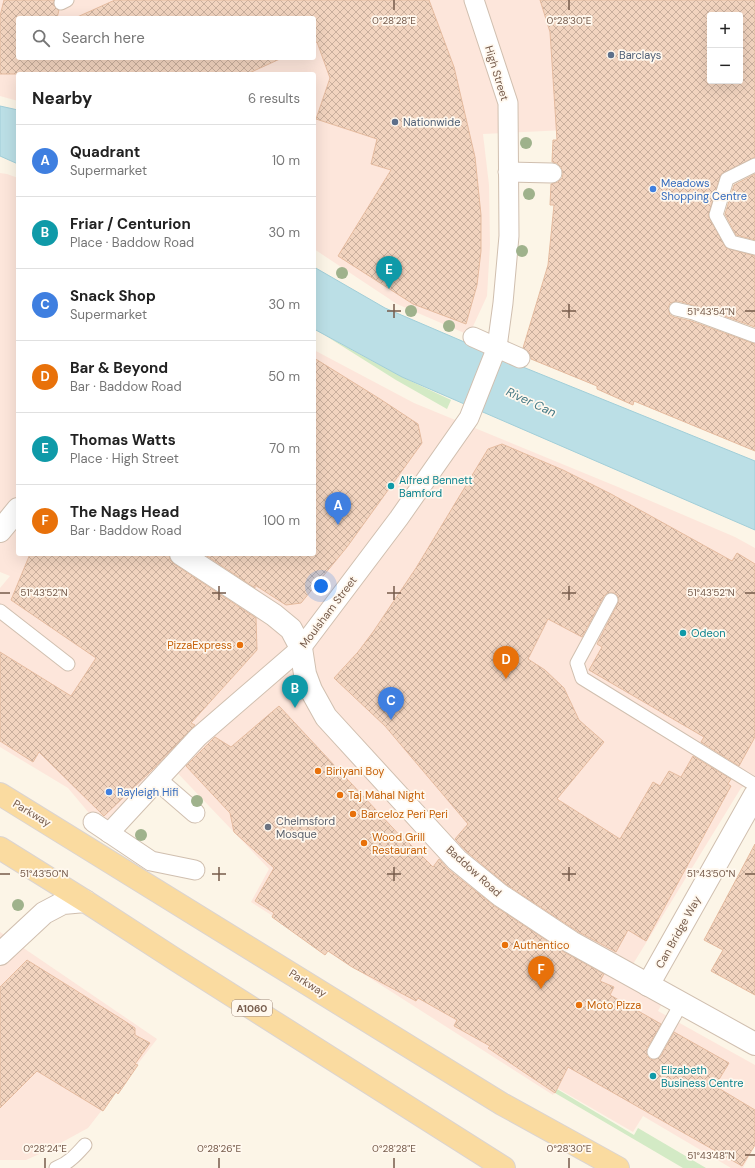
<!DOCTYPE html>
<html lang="en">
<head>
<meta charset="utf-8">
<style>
	:root { --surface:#fff; --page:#f6f6f6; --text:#222; --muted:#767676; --line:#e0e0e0; --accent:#2563eb }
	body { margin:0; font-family:"DM Sans",sans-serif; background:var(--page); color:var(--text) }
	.controls { position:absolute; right:12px; top:12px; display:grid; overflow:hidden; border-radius:4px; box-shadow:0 4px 16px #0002 }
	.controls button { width:36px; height:36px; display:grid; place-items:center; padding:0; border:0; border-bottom:1px solid var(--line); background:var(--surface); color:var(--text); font:20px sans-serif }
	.you { position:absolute; left:321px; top:586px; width:14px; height:14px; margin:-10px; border:3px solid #fff; border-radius:50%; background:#1a73e8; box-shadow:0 0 0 6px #1a73e833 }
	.badge { display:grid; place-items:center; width:26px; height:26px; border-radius:50%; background:var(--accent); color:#fff; font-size:13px; font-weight:700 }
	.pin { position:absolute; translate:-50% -33px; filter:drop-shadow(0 1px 2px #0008) }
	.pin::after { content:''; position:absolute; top:21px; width:14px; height:12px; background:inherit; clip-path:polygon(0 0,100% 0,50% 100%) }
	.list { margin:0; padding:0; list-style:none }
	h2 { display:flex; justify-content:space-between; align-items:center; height:52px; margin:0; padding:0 16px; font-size:17px }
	h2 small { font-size:13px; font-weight:400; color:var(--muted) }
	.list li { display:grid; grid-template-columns:26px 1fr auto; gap:12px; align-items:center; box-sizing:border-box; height:72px; padding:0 16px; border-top:1px solid var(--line) }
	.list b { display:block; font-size:15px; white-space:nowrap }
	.list p { margin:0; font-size:13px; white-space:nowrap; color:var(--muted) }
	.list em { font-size:13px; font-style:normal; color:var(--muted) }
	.icon { flex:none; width:22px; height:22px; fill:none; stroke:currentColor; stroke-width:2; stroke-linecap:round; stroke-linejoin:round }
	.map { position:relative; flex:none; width:755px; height:1168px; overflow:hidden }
	.search { position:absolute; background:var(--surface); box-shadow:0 4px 16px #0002; left:16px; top:16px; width:300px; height:44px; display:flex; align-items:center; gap:10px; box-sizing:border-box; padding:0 14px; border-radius:4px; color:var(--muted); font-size:15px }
	.panel { position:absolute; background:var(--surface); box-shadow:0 4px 16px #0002; left:16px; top:72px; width:300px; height:484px; border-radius:4px }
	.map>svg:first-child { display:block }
</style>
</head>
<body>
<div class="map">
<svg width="755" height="1168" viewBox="0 0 755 1168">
	<defs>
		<pattern id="building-cross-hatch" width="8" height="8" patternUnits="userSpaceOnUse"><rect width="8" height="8" fill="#f2d4bf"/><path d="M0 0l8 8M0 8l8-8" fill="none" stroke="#c9af9d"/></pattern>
	</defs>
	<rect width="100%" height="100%" fill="#fcf5e7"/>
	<g fill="#fde6db" fill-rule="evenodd">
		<path d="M 0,0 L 755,0 L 755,94 L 587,129 L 483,134 L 489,185 L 490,245 L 487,296 L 469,335 L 397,304 L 314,249 L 314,74 L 18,74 L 18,101 L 0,96 ZM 710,15 L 740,15 L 740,81 L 710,81 ZM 18,18 L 314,18 L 314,58 L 18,58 Z"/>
		<path d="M 0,173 L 7,174 L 18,178 L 18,554 L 314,554 L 314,350 L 414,403 L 618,487 L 735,537 L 755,548 L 755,780 L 741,788 L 630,969 L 669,990 L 658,1011 L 755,1065 L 755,1145 L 743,1168 L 731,1168 L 643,1116 L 633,1132 L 557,1088 L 553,1095 L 251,902 L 269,869 L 168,763 L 107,827 L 94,819 L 68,788 L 0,747 L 0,588 L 10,576 L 0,572 Z"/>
		<path d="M 0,932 L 157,1039 L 88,1128 L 46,1151 L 26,1160 L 0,1160 Z"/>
	</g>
	<g fill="#d3eac5">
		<path d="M 326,336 L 402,377 L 451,400 L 447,409 L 396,380 Z"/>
		<path d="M 557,1089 L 634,1135 L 638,1128 L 706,1168 L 683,1168 L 555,1093 Z"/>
	</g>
	<g fill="#bbdfe6" stroke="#a1ced8">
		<path d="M 0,106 L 18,110 L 18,164 L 0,156 Z"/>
		<path d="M 314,267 L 385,308 L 518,365 L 755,461 L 755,530 L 402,377 L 314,329 Z"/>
	</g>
	<g fill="url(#building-cross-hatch)" stroke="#e5bb9f" fill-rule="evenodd">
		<path d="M 4,0 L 54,0 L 54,6 L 59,10 L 57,18 L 18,18 L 18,58 L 282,58 L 247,74 L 0,74 L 0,16 Z"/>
		<path d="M 115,0 L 429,0 L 454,67 L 475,157 L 481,215 L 481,251 L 477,285 L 466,324 L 413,304 L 338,256 L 391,170 L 371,164 L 377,139 L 316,119 L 330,78 L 317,42 L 314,43 L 314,18 L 75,18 Z"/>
		<path d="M 540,0 L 755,0 L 755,157 L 721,174 L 708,216 L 726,248 L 755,256 L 755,327 L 696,306 L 678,301 L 670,303 L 668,308 L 670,315 L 674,317 L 691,321 L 755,344 L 755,451 L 634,401 L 633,405 L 597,389 L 597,386 L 531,359 L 529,352 L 523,348 L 548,265 L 554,205 L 550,205 L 551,184 L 558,182 L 562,178 L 563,174 L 561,167 L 557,163 L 552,162 L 553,140 L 557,140 L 550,32 ZM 710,15 L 740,15 L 740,81 L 710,81 Z"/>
		<path d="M 755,174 L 755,240 L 736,235 L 725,214 L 734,185 Z"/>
		<path d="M 314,358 L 380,399 L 418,424 L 422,443 L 347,547 L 301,603 L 286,605 L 255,585 L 255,588 L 204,554 L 314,554 Z"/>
		<path d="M 502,444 L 563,470 L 611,494 L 732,561 L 737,553 L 755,564 L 755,737 L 739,766 L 701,742 L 704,737 L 589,670 L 602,647 L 597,644 L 618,603 L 618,596 L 614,593 L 607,593 L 604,596 L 582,637 L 548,619 L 528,659 L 545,670 L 564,688 L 579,720 L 604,742 L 557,799 L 620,839 L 653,782 L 660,786 L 669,771 L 681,777 L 693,756 L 731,779 L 728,784 L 731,786 L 646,941 L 628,930 L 616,952 L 577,931 L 507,885 L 466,851 L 455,839 L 468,824 L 385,726 L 334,678 L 358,652 L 373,632 L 416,568 L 488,449 Z"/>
		<path d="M 30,554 L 169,554 L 170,560 L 174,564 L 256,618 L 257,650 L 191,723 L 195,725 L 152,770 L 104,816 L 39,752 L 33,762 L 0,741 L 0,652 L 71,696 L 96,658 L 11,600 Z"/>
		<path d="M 279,706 L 405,841 L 406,840 L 433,867 L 439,859 L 449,870 L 493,905 L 564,952 L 604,974 L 600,981 L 614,987 L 610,995 L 661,1024 L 647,1048 L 647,1056 L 650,1059 L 654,1060 L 661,1056 L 674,1032 L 729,1063 L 715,1086 L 755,1110 L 755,1145 L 742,1166 L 568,1067 L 555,1093 L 488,1048 L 490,1046 L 454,1026 L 457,1020 L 418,998 L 416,1001 L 352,967 L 328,951 L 325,955 L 272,917 L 274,913 L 255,901 L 274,868 L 234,832 L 230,813 L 186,766 L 215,737 L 231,747 Z"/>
		<path d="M 755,844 L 755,995 L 711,971 L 723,950 L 704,940 Z"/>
		<path d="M 27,960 L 123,1020 L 135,1028 L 135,1035 L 150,1043 L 135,1064 L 138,1065 L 118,1094 L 116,1092 L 103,1111 L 37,1071 L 0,1108 L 0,987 Z"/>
	</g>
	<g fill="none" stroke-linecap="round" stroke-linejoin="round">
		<g stroke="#d0bfaf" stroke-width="15">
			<g id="service">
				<path d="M 61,3 L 67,0"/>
				<path d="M 755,165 L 727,179 L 716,215 L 731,242 L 755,248"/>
				<path d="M 676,309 L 693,313 L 755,336"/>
				<path d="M 611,600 L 577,663 L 582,678 L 755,785"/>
				<path d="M 0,611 L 68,664"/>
				<path d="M 654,1052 L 681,1004"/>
				<path d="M 56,1168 C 69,1163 76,1155 85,1145"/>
			</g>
		</g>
		<g stroke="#d0bfaf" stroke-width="21">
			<g id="pedestrian">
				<path d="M 508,172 L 552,173"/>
				<path d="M 473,337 L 520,358"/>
				<path d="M 158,781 L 195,813"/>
				<path d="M 93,822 L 151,861 L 195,870"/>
				<path d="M 109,833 L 198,737 L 301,648 L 399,518 L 469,418 L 497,347 L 503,303 L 509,236 L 508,103 L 474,0"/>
			</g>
		</g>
		<g stroke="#d0bfaf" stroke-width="24">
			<g id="minor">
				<path d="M 0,531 L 18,509"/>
				<path d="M 181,554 L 274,615 L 291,629 L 301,648 L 305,674 L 311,690 L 326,717 L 457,860 L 500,895 L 571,942 L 755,1044"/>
				<path d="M 648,985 L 755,795"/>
			</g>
		</g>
		<g stroke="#d0bfaf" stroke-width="24">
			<path id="tertiary" d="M 0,954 L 44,913 L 63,903 L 85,901"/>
		</g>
		<g stroke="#dbd4d0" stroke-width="24">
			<g id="primary">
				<path d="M 0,794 L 502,1104 L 618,1168"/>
				<path d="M 0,848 L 85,901 L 176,960 L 504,1168"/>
			</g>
		</g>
		<use href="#service" stroke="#fff" stroke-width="13"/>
		<use href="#pedestrian" stroke="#fff" stroke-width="19"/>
		<use href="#minor" stroke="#fff" stroke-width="22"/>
		<use href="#tertiary" stroke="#fff" stroke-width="22"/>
		<use href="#primary" stroke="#fadba0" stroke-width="22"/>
	</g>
	<g fill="#9fb28c">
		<circle cx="526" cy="143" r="6"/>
		<circle cx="529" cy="194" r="6"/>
		<circle cx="522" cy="251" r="6"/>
		<circle cx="342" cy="273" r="6"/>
		<circle cx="411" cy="311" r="6"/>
		<circle cx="449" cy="326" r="6"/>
		<circle cx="197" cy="801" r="6"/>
		<circle cx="141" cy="835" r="6"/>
		<circle cx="18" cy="905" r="6"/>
	</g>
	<path fill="none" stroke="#765b4b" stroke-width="1.5" d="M 394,0 L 394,10M 569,0 L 569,10M 394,304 L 394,318M 569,304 L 569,318M 387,311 L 401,311M 562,311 L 576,311M 745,311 L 755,311M 219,586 L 219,600M 394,586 L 394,600M 569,586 L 569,600M 0,593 L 10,593M 212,593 L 226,593M 387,593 L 401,593M 562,593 L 576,593M 745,593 L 755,593M 219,867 L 219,881M 394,867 L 394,881M 569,867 L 569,881M 0,874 L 10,874M 212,874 L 226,874M 387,874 L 401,874M 562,874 L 576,874M 745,874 L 755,874M 745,1155 L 755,1155M 45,1158 L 45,1168M 219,1158 L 219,1168M 394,1158 L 394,1168M 569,1158 L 569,1168"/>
	<g fill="#5c6f8a" stroke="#fff8ee" stroke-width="1.5">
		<circle cx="611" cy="55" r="4"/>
		<circle cx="395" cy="122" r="4"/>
	</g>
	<g fill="#3f7fe0" stroke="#fff8ee" stroke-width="1.5">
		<circle cx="653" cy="189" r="4"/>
		<circle cx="109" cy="792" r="4"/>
	</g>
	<g fill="#0f9aa8" stroke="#fff8ee" stroke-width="1.5">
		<circle cx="391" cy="486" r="4"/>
		<circle cx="683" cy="633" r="4"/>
		<circle cx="653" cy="1076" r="4"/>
	</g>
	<g fill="#e8710a" stroke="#fff8ee" stroke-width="1.5">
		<circle cx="240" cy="645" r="4"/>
		<circle cx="318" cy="771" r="4"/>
		<circle cx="340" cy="795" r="4"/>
		<circle cx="353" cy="814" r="4"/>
		<circle cx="364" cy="843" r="4"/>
		<circle cx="505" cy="945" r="4"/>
		<circle cx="579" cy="1005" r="4"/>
	</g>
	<circle fill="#6b7280" stroke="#fff8ee" stroke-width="1.5" cx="268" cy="827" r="4"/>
	<g text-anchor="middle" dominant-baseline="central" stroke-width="3.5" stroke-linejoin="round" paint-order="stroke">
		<rect fill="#fff8ee" stroke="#9f8a7c" stroke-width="1" x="232" y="1000" width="40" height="16" rx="3"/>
		<g font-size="10" font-weight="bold" fill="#765b4b">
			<text x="252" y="1008">A1060</text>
		</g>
		<g font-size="11" fill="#4e5e75" stroke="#fff8ee" text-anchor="start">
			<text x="619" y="55">Barclays</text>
			<text x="403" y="122">Nationwide</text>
		</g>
		<g font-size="11" fill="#765b4b" stroke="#fff8ee">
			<text transform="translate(497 73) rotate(73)">High Street</text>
			<text transform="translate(328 612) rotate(-53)">Moulsham Street</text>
			<text transform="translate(32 813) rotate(31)">Parkway</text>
			<text transform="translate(474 871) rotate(42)">Baddow Road</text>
			<text transform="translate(678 932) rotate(-61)">Can Bridge Way</text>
			<text transform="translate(308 983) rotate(32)">Parkway</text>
		</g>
		<g font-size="11" fill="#366cbe" stroke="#fff8ee" text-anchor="start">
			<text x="661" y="183">Meadows<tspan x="661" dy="13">Shopping Centre</tspan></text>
			<text x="117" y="792">Rayleigh Hifi</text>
		</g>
		<g font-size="11" fill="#0d838f" stroke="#fff8ee" text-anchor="start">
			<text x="399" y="480">Alfred Bennett<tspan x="399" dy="13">Bamford</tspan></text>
			<text x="691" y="633">Odeon</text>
			<text x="661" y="1070">Elizabeth<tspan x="661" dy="13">Business Centre</tspan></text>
		</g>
		<g font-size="11" fill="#c56008" stroke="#fff8ee" text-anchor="start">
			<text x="232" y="645" text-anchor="end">PizzaExpress</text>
			<text x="326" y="771">Biriyani Boy</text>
			<text x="348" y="795">Taj Mahal Night</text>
			<text x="361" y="814">Barceloz Peri Peri</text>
			<text x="372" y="837">Wood Grill<tspan x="372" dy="13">Restaurant</tspan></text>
			<text x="513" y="945">Authentico</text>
			<text x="587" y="1005">Moto Pizza</text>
		</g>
		<g font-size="11" fill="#5b616d" stroke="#fff8ee" text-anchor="start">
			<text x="276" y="821">Chelmsford<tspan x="276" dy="13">Mosque</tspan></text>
		</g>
		<g font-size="12" font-style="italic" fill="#427783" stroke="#fff8ee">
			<text transform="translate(531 402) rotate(25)">River Can</text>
		</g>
	</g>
	<g font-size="10" text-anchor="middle" fill="#765b4b" stroke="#fff8ee" stroke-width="3.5" stroke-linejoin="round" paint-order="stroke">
		<text x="394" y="24">0°28'28"E</text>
		<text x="569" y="24">0°28'30"E</text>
		<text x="711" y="315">51°43'54"N</text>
		<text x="44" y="596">51°43'52"N</text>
		<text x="711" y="596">51°43'52"N</text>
		<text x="44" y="877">51°43'50"N</text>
		<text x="711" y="877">51°43'50"N</text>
		<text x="45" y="1152">0°28'24"E</text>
		<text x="219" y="1152">0°28'26"E</text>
		<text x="394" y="1152">0°28'28"E</text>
		<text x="569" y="1152">0°28'30"E</text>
		<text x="711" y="1159">51°43'48"N</text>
	</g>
</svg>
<div class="controls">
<button>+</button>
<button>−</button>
</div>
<div class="you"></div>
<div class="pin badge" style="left:338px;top:525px;background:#3f7fe0">A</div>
<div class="pin badge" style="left:295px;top:708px;background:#0f9aa8">B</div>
<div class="pin badge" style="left:391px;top:720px;background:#3f7fe0">C</div>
<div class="pin badge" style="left:506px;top:679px;background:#e8710a">D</div>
<div class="pin badge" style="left:389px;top:289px;background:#0f9aa8">E</div>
<div class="pin badge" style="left:541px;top:989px;background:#e8710a">F</div>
<div class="search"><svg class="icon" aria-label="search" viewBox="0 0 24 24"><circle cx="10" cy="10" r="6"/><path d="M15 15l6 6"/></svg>Search here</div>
<section class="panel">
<h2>Nearby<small>6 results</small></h2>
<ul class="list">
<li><span class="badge" style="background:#3f7fe0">A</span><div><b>Quadrant</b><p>Supermarket</p></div><em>10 m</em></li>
<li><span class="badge" style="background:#0f9aa8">B</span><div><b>Friar / Centurion</b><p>Place · Baddow Road</p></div><em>30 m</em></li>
<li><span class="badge" style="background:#3f7fe0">C</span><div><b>Snack Shop</b><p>Supermarket</p></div><em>30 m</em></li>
<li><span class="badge" style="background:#e8710a">D</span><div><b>Bar &amp; Beyond</b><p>Bar · Baddow Road</p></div><em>50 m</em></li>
<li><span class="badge" style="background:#0f9aa8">E</span><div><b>Thomas Watts</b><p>Place · High Street</p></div><em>70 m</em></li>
<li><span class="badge" style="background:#e8710a">F</span><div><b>The Nags Head</b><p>Bar · Baddow Road</p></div><em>100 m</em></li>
</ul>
</section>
</div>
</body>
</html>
